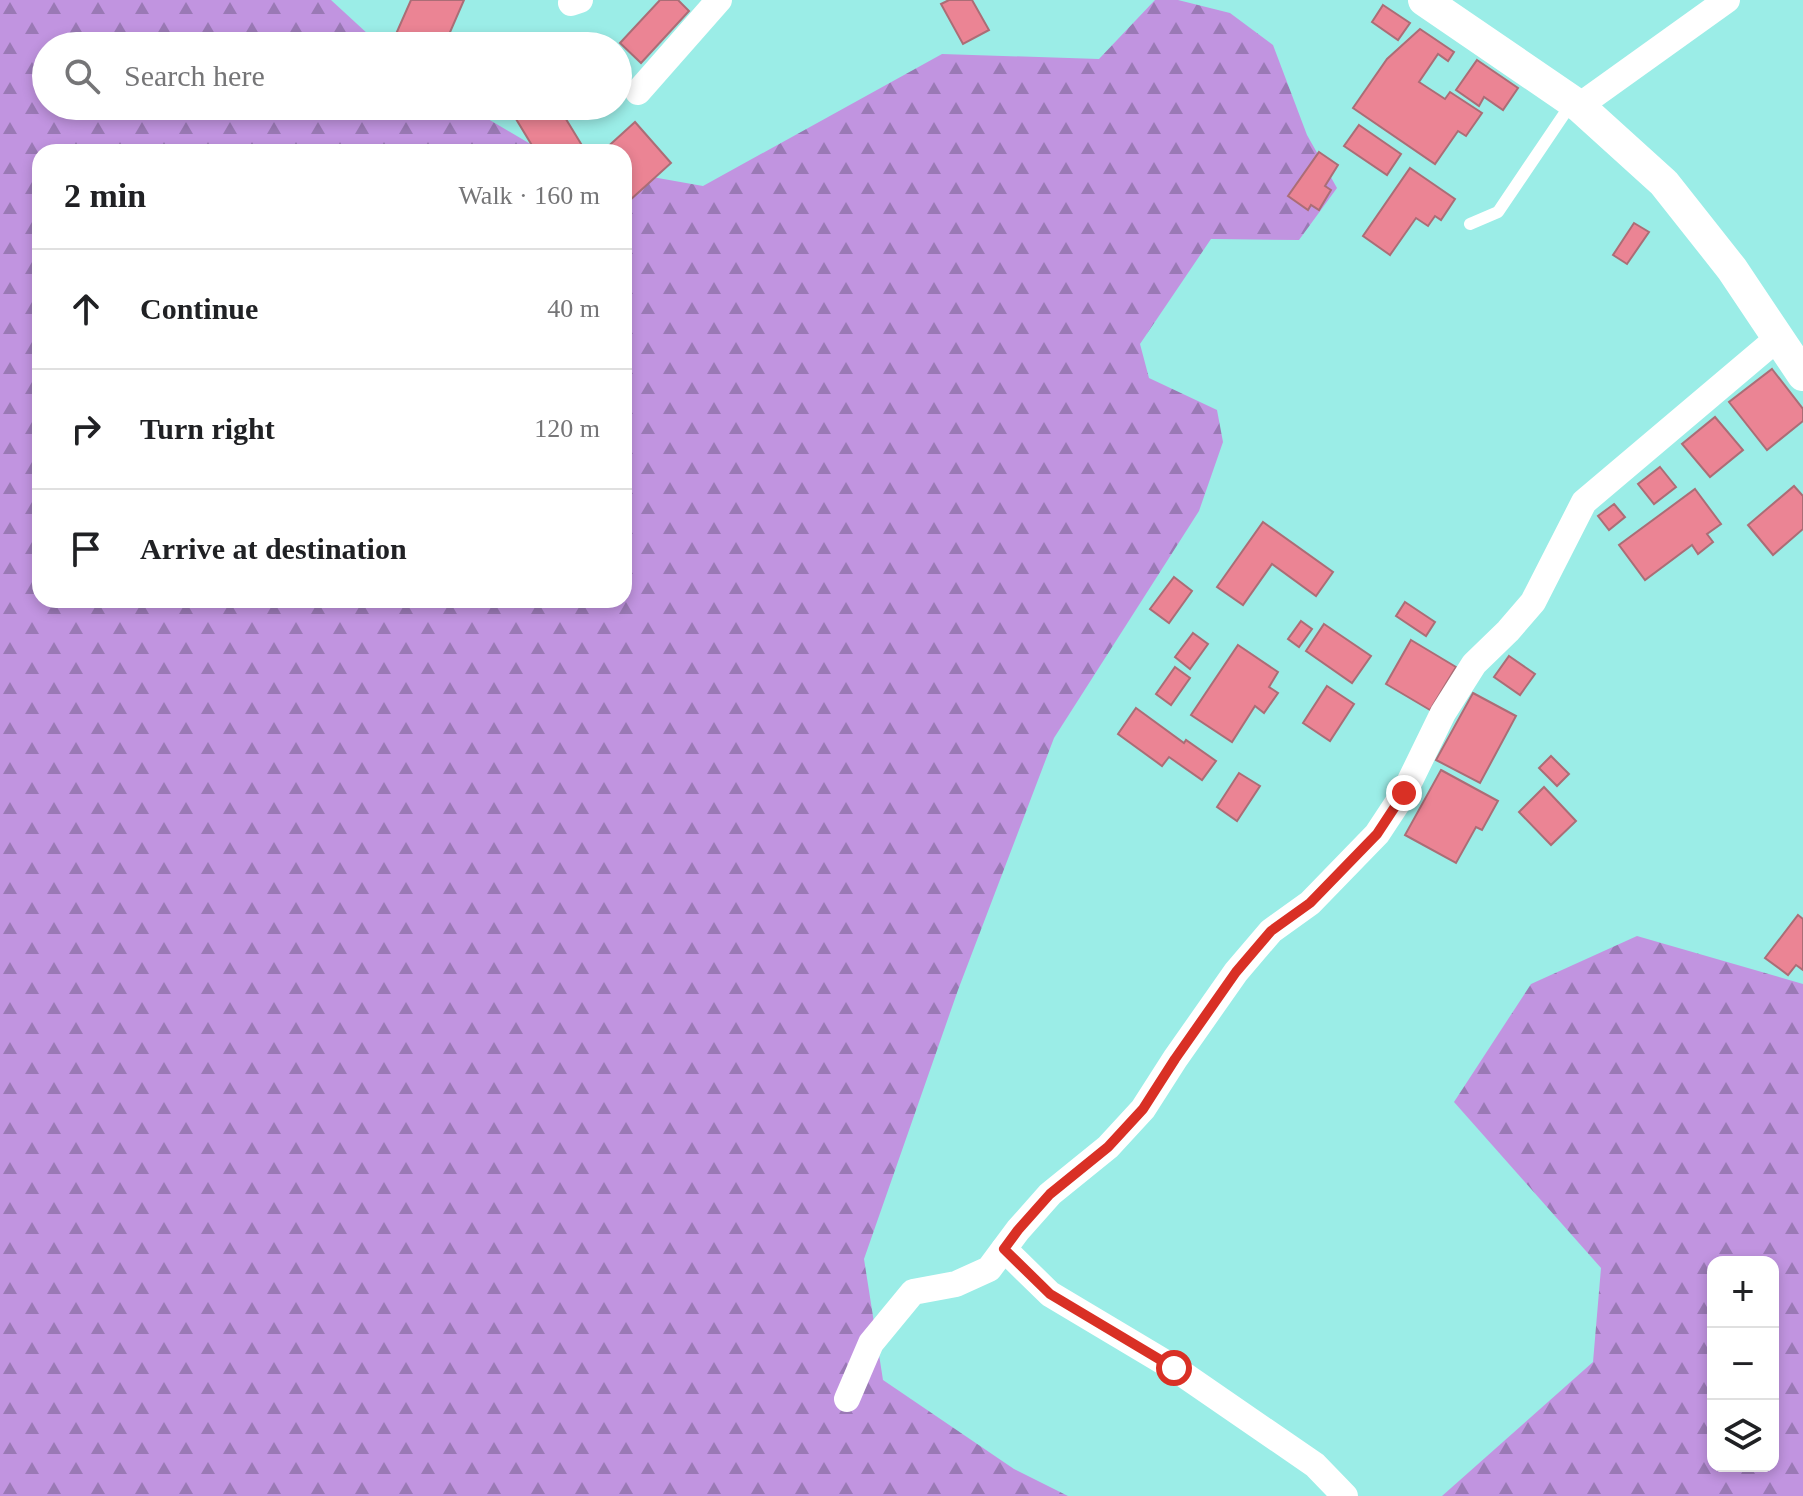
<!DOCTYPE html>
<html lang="en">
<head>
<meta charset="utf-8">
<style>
	:root { --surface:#fff; --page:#f6f6f6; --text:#202124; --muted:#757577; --line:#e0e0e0 }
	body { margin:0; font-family:Georgia,serif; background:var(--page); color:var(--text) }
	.controls { position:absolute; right:24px; bottom:24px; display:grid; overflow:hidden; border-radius:16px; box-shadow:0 4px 12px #0003 }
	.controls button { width:72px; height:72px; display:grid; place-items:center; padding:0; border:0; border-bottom:2px solid var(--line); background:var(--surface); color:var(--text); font:40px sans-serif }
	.stop { position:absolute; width:24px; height:24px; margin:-18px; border:6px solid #d93025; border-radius:50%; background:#fff }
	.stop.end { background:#d93025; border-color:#fff; box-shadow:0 2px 8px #0008 }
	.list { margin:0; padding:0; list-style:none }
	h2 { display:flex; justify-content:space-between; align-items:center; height:104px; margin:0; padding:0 32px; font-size:34px }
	h2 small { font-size:26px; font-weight:400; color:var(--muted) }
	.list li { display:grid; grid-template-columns:52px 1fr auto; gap:24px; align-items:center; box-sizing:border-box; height:120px; padding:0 32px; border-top:2px solid var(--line) }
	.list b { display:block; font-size:30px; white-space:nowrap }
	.list em { font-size:26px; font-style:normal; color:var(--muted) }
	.icon { flex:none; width:44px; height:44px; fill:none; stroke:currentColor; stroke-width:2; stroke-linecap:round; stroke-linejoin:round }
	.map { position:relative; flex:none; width:1803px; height:1496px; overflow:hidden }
	.search { position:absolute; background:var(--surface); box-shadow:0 4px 12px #0003; left:32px; top:32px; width:600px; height:88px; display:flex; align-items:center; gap:20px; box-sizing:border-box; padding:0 28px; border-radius:44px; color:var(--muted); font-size:30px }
	.panel { position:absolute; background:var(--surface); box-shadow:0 4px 12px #0003; left:32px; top:144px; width:600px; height:464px; border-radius:24px }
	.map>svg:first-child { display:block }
</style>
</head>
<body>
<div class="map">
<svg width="1803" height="1496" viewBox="0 0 1803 1496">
	<defs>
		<pattern id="forest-firs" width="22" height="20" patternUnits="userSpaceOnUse" patternTransform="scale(2)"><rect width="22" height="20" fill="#c194e0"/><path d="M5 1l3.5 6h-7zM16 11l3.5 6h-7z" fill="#9a79b5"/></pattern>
	</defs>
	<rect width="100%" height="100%" fill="#9bede7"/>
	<g fill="url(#forest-firs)" fill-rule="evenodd">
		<path d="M 0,0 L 331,0 L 381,46 L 46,46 L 46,106 L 466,106 L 544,152 L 40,152 L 40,600 L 624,600 L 624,172 L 703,186 L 942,54 L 1099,59 L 1155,0 L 1178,0 L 1230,13 L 1273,45 L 1307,135 L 1337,188 L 1299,240 L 1211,239 L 1140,344 L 1149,378 L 1217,410 L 1223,442 L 1199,511 L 1054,738 L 958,990 L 864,1259 L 883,1380 L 1014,1469 L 1068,1496 L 0,1496 Z"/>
		<path d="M 1637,936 L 1803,984 L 1803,1496 L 1442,1496 L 1593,1362 L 1601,1268 L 1454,1102 L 1531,984 ZM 1713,1262 L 1773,1262 L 1773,1466 L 1713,1466 Z"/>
	</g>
	<g fill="#eb8494" stroke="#ab6d76" stroke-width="2">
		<path d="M 411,0 L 464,0 L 444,46 L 424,46 L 396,34 Z"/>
		<path d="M 660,0 L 678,0 L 689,11 L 641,63 L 620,43 Z"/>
		<path d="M 949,0 L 972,0 L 989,30 L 963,44 L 941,4 Z"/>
		<path d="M 1383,5 L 1410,23 L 1398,40 L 1372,22 Z"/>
		<path d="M 1420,29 L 1454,52 L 1448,61 L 1438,54 L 1419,82 L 1445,99 L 1450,92 L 1482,113 L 1466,136 L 1458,131 L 1435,164 L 1353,108 L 1387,59 Z"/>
		<path d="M 378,36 L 400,46 L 373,46 Z"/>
		<path d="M 1477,60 L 1518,88 L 1503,110 L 1484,97 L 1479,106 L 1456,90 Z"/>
		<path d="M 526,106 L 558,106 L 586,152 L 536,152 L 513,114 Z"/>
		<path d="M 635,122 L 671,163 L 629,201 L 624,195 L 624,152 L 602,152 Z"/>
		<path d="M 1359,125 L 1401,154 L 1387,175 L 1344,146 Z"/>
		<path d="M 1319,152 L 1338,165 L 1325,186 L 1331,190 L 1319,210 L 1311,205 L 1308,210 L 1288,196 Z"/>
		<path d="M 1410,168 L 1455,199 L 1441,220 L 1435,216 L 1428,226 L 1416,218 L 1390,255 L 1363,236 Z"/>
		<path d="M 1634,223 L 1649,232 L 1627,264 L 1613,255 Z"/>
		<path d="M 1772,369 L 1803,409 L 1803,421 L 1767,450 L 1729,402 Z"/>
		<path d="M 1715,417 L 1743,450 L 1710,477 L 1682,444 Z"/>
		<path d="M 1660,467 L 1676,487 L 1654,504 L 1638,484 Z"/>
		<path d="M 1794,486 L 1803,496 L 1803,529 L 1773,555 L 1748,525 Z"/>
		<path d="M 1695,489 L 1721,524 L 1707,534 L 1713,542 L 1698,554 L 1692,545 L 1645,580 L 1619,545 Z"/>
		<path d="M 1614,504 L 1625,517 L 1609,530 L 1598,516 Z"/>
		<path d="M 1263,522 L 1333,572 L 1316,596 L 1272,564 L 1243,605 L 1217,587 Z"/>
		<path d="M 1174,577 L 1192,591 L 1169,623 L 1150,609 Z"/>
		<path d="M 1405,602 L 1435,622 L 1426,636 L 1396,616 Z"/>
		<path d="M 1301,621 L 1312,629 L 1299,647 L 1288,639 Z"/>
		<path d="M 1324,624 L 1371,656 L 1352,683 L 1306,651 Z"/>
		<path d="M 1193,633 L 1208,644 L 1190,669 L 1175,657 Z"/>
		<path d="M 1411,640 L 1456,667 L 1430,710 L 1386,684 Z"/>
		<path d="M 1238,645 L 1278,672 L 1269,687 L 1278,693 L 1264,713 L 1255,706 L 1232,742 L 1191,715 Z"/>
		<path d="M 1509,656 L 1535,674 L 1520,695 L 1494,677 Z"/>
		<path d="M 1175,667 L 1190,678 L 1171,705 L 1156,694 Z"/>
		<path d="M 1327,686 L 1354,704 L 1330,741 L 1303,723 Z"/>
		<path d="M 1473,693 L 1516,716 L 1480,783 L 1436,760 Z"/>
		<path d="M 1136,708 L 1184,743 L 1186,740 L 1216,761 L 1202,780 L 1169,757 L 1162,766 L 1118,734 Z"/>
		<path d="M 1551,756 L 1569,774 L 1557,786 L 1539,768 Z"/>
		<path d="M 1441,770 L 1498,801 L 1482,830 L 1476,827 L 1456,863 L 1405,835 Z"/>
		<path d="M 1239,773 L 1260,786 L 1237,821 L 1217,807 Z"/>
		<path d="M 1544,787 L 1576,821 L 1551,845 L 1519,812 Z"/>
		<path d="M 1798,915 L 1803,919 L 1803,970 L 1796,965 L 1788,975 L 1765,958 Z"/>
	</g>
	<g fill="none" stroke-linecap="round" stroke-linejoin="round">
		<path stroke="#fff" stroke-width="12" d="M 1470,224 L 1498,212 L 1571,104"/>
		<g stroke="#fff" stroke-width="26">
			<path d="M 571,3 L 580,0"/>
			<path d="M 638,92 L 719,0"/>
			<path d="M 1579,106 L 1727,0"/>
			<path d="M 1004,1249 L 1050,1294 L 1174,1368 L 1315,1465 L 1345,1496"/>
			<path d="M 847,1399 L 871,1343 L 913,1292 L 956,1284 L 989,1269 L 1018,1230 L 1050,1194 L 1108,1147 L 1143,1109 L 1175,1059 L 1236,972 L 1271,931 L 1310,903 L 1377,834 L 1404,793 L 1443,713 L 1474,664 L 1508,631 L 1533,602 L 1584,502 L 1778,338"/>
		</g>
		<path stroke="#fff" stroke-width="32" d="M 1424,0 L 1579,106 L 1664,183 L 1732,269 L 1803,375"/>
	</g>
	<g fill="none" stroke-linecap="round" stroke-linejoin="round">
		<path stroke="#d93025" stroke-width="10" d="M 1174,1368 L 1050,1294 L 1004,1249 L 1018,1230 L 1050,1194 L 1108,1147 L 1143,1109 L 1175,1059 L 1236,972 L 1271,931 L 1310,903 L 1377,834 L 1404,793"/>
	</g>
</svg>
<div class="controls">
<button>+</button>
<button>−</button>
<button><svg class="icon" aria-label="layers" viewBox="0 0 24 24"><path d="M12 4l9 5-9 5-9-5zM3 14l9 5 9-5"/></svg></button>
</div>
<div class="stop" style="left:1174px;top:1368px"></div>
<div class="stop end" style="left:1404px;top:793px"></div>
<div class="search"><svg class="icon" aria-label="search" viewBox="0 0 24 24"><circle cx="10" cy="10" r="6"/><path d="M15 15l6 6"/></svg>Search here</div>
<section class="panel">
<h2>2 min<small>Walk · 160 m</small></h2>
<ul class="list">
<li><svg class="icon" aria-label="ahead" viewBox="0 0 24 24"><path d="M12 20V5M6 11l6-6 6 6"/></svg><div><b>Continue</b></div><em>40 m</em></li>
<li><svg class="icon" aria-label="right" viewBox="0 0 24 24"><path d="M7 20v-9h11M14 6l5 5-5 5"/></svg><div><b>Turn right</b></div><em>120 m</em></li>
<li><svg class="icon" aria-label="arrive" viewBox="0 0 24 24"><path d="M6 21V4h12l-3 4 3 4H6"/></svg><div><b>Arrive at destination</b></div></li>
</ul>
</section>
</div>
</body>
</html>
